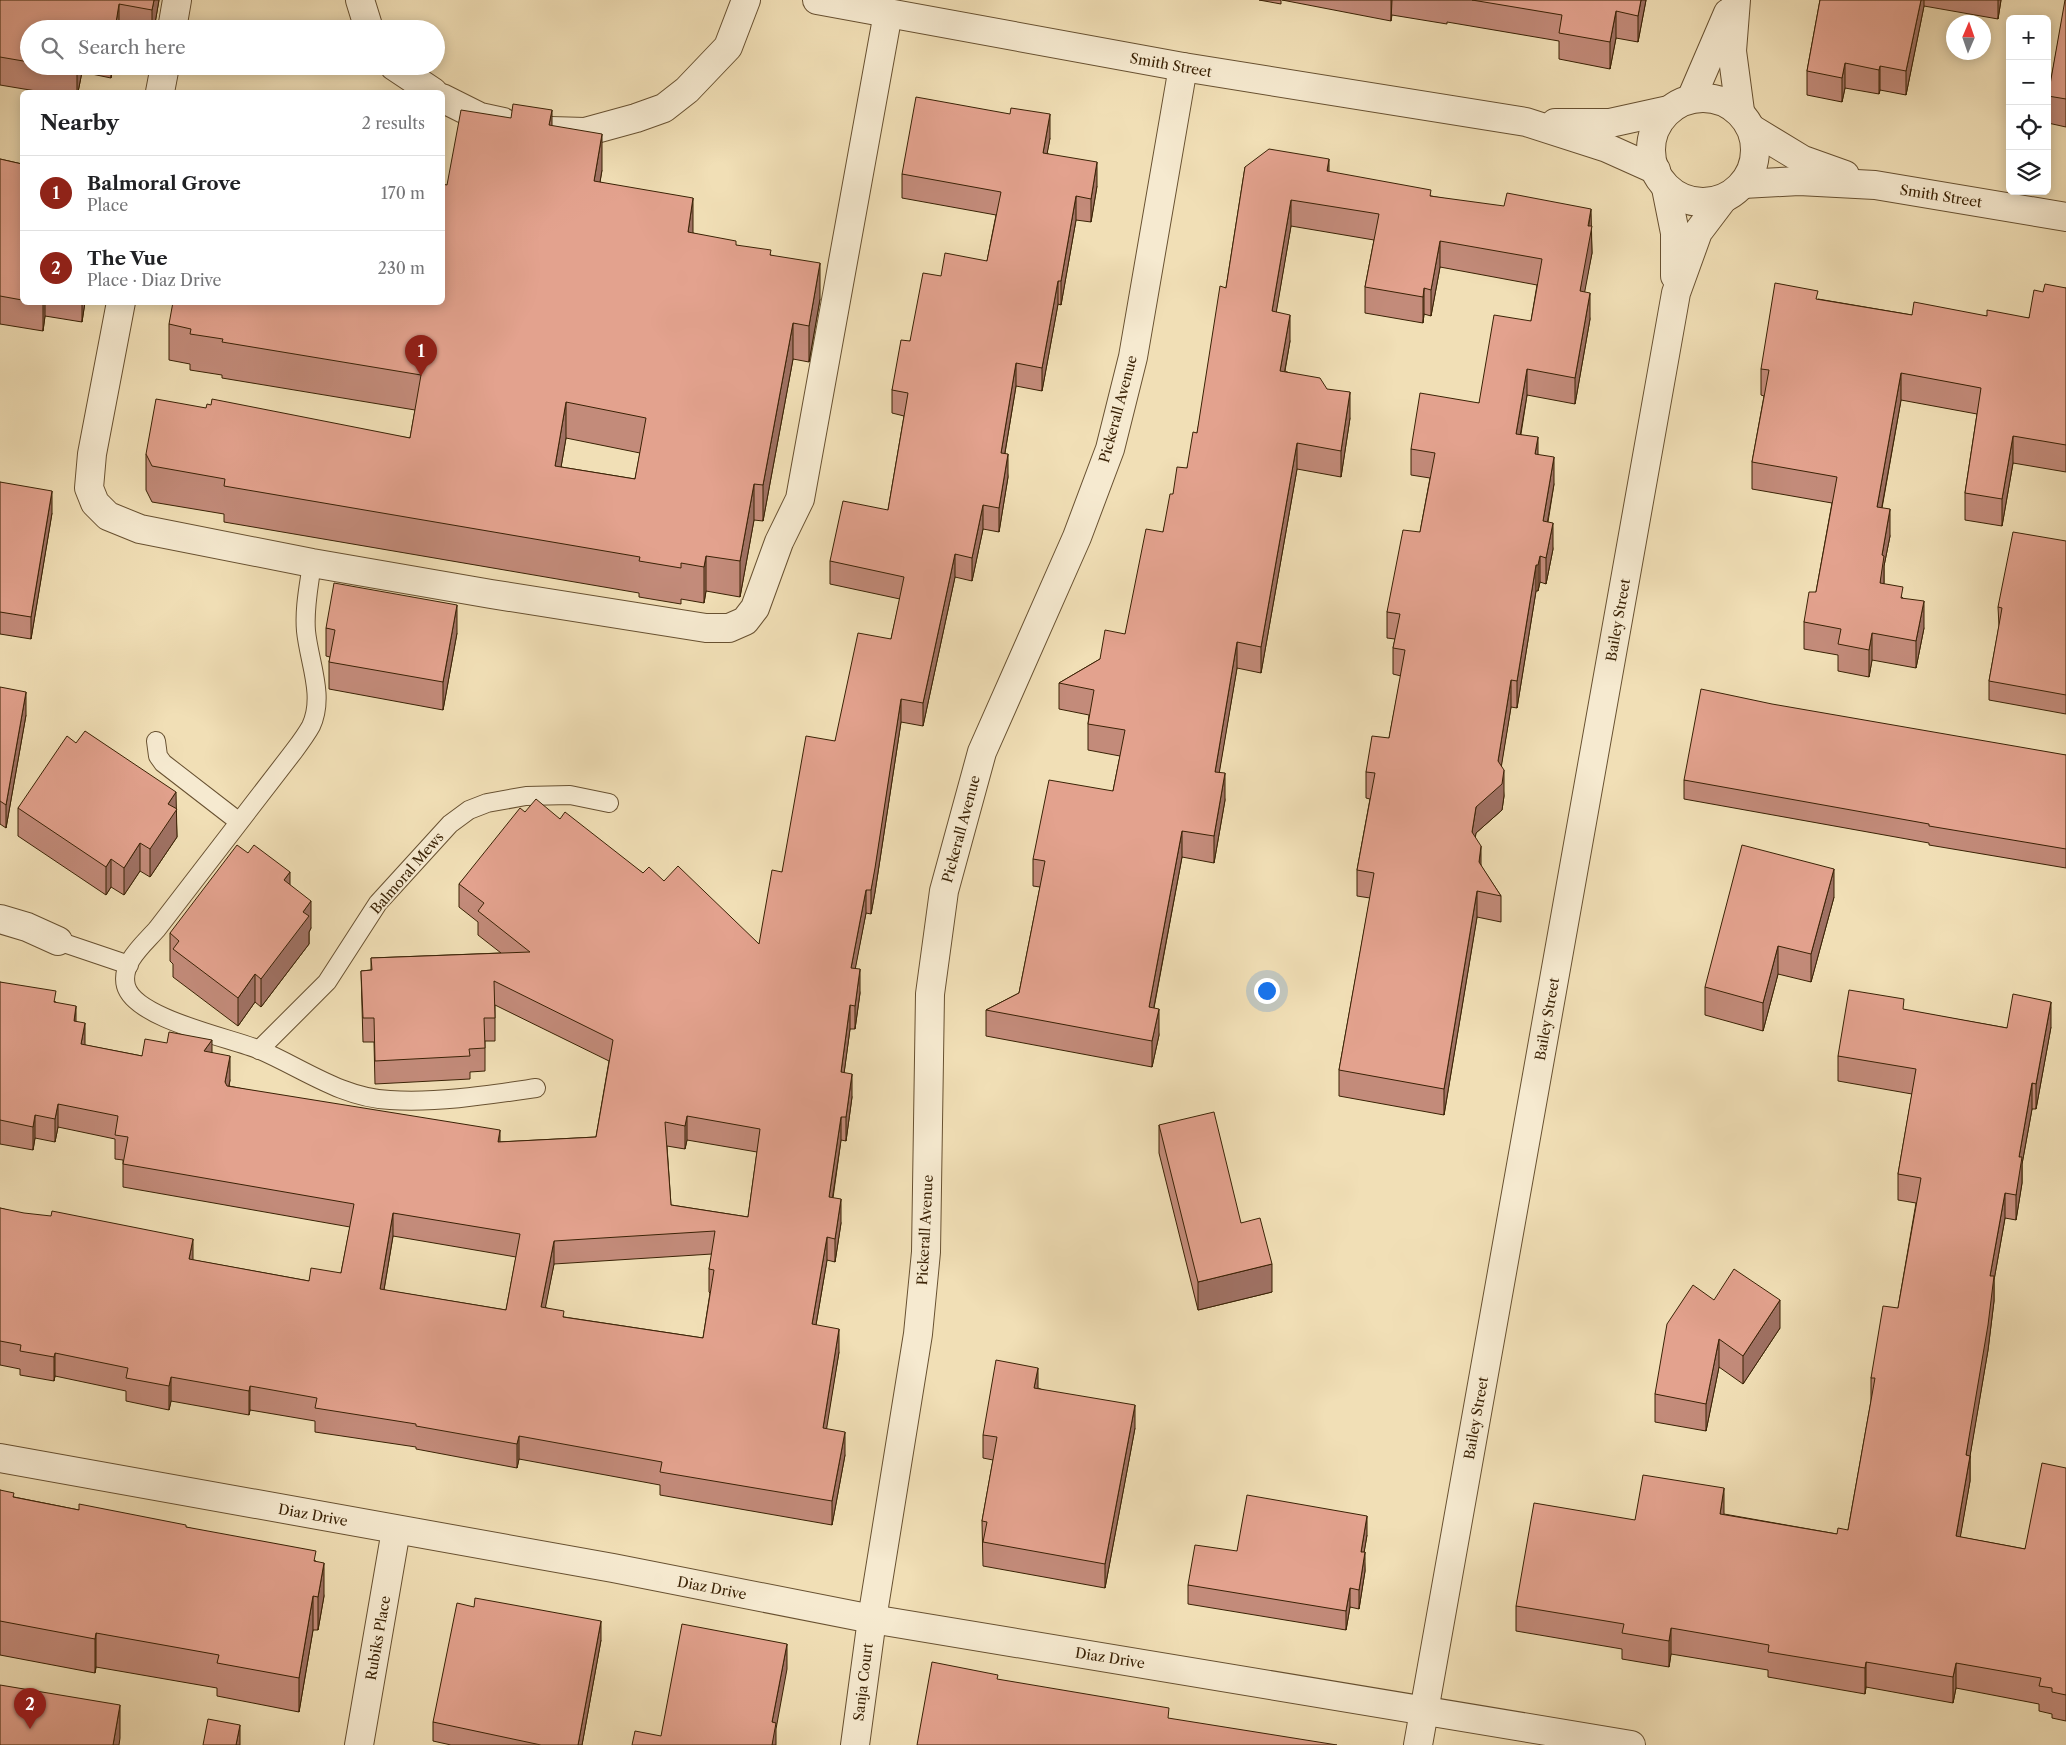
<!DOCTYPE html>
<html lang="en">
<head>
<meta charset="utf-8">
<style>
	:root { --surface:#fff; --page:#f6f6f6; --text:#202124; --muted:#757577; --line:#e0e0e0; --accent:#8f2418 }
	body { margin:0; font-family:"Libre Caslon Text",serif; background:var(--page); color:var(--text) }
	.controls { position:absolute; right:15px; top:15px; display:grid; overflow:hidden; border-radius:8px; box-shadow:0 2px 12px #0003 }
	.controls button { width:45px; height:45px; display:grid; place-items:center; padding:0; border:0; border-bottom:1px solid var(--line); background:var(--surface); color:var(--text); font:25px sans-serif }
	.compass { position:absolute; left:1946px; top:15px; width:45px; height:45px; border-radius:50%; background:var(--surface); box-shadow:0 2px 12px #0003; rotate:2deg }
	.you { position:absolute; left:1266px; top:990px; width:18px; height:18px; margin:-12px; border:4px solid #fff; border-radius:50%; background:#1a73e8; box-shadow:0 0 0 8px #1a73e833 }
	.badge { display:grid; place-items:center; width:32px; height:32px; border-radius:50%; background:var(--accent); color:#fff; font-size:16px; font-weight:700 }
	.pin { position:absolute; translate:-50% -41px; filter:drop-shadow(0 1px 2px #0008) }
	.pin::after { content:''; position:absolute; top:26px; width:18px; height:15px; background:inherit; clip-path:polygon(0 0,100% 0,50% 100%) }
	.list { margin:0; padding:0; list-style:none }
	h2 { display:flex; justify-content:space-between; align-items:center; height:65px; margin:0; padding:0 20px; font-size:21px }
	h2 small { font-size:16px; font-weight:400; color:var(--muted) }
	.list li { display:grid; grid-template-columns:32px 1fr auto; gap:15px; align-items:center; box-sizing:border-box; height:75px; padding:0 20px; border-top:1px solid var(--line) }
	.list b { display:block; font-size:19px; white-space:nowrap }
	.list p { margin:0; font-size:16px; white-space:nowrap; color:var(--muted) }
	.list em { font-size:16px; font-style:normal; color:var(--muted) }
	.icon { flex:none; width:28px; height:28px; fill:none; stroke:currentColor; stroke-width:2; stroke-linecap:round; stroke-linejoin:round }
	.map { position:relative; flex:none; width:2066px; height:1745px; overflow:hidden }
	.search { position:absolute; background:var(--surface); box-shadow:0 2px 12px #0003; left:20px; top:20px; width:425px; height:55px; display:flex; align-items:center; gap:12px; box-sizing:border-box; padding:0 18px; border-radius:28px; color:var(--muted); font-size:19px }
	.panel { position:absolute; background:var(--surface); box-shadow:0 2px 12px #0003; left:20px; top:90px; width:425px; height:215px; border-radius:8px }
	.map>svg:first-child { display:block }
</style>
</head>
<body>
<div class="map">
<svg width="2066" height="1745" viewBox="0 0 2066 1745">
	<rect width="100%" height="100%" fill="#f1dfb6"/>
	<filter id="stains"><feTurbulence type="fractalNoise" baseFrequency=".004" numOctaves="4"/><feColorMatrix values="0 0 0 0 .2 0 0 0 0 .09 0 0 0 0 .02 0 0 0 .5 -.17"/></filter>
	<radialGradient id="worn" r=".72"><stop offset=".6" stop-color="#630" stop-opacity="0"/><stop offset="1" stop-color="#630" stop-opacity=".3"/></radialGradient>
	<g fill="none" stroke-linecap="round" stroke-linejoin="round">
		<g stroke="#685131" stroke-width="20">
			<g id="service">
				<path d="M 312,563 C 309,586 304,608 306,631 C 309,662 325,696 311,726 C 306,735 300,743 294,751 L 157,929 C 144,944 120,963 126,986 C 135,1019 231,1038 260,1050 C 302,1068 342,1098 390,1100 C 438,1103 488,1095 536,1088"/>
				<path d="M 156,741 L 158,756 L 163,763 L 238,821"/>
				<path d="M 58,941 L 129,965"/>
				<path d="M 259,1050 L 327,982 L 378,903 L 450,824 L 469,810 L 487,803 L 526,796 L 570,795 L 609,803"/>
			</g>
		</g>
		<g stroke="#685131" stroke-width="30">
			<g id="minor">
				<path d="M 360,0 L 369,29"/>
				<path d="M 817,0 L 1183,67 L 1526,122 L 1607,148 L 1656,170"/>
				<path d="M 1736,0 L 1732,51 L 1740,111"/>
				<path d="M 172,29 L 177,0"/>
				<path d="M 394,66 L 433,92"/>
				<path d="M 160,92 L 165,66"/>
				<path d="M 442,98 L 480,117 L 503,122"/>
				<circle cx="1703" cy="150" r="52"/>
				<path d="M 1691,99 L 1728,13"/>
				<path d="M 1555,123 L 1610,123 L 1669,110"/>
				<path d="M 1752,129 L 1803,160 L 1845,175"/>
				<path d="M 551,131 L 585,132 L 636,118 L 664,108 L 687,90 L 728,47 L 746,0"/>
				<path d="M 1743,184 L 1799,181 L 1875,185 L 2066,217"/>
				<path d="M 1666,188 L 1675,233 L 1675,276"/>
				<path d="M 121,302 L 92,454 L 89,488 L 95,503 L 108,516 L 140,529 L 312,563 L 491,594 L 706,628 L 729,628 L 745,621 L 755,608 L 779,542 L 800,499 L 888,13"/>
				<path d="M 0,919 L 27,927 L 58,941"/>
				<path d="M 0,1458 L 613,1568 L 872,1619 L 1631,1745"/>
				<path d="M 359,1745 L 396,1530"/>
				<path d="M 855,1745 L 872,1619 L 918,1334 L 926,1252 L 930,994 L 944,891 L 982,752 L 1077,537 L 1110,449 L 1133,357 L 1183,67"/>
				<path d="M 1418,1745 L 1676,293 L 1698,232 L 1723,199"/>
			</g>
		</g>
		<use href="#service" stroke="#f6ead0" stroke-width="18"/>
		<use href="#minor" stroke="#f6ead0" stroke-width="28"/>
	</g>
	<g fill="#c38b7a" stroke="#3a2205" fill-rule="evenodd">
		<path d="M 0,0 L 159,0 L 154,29 L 29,29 L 29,66 L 113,66 L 111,78 L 82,72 L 78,92 L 42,92 L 0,85 Z"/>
		<path d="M 1259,0 L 1281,0 L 1281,4 Z"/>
		<path d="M 1282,0 L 1646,0 L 1638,42 L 1616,38 L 1610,69 L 1559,59 L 1559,41 L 1447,22 L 1447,24 L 1392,15 L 1391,21 Z"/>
		<path d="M 1820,0 L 2001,0 L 1998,19 L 1924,6 L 1906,95 L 1880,90 L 1879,94 L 1845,88 L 1842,102 L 1807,95 L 1807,71 Z"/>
		<path d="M 2066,0 L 2066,127 L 2048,123 L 2048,96 Z"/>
		<path d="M 552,126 L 602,170 L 600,182 L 693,233 L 771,255 L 820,299 L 809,362 L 793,359 L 763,521 L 754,520 L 740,597 L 706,591 L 704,603 L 681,599 L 681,604 L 639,597 L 639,593 L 224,522 L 224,514 L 152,502 L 146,490 L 146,454 L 206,408 L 410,438 L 415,410 L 222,378 L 222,375 L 190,370 L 190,364 L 169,360 L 169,324 L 447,185 ZM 566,438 L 640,453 L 635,479 L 561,467 Z"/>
		<path d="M 1050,138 L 1047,153 L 1097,186 L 1091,222 L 1076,220 L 1061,305 L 1058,304 L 1042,391 L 1016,386 L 1005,453 L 1008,477 L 999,532 L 983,529 L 972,581 L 955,577 L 923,726 L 901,722 L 875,892 L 871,914 L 866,913 L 855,968 L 860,993 L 855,1029 L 850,1029 L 844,1073 L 852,1097 L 846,1141 L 841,1140 L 833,1198 L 841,1223 L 835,1262 L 827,1260 L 816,1325 L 839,1352 L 826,1428 L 845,1455 L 832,1525 L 660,1495 L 660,1485 L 519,1459 L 517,1468 L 416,1449 L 416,1447 L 315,1432 L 315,1421 L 250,1410 L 249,1415 L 171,1401 L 169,1410 L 126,1401 L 126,1391 L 55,1376 L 54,1381 L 20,1375 L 20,1369 L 0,1365 L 0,1208 L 193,1260 L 309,1281 L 341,1273 L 350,1227 L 123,1187 L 123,1160 L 115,1159 L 115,1139 L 58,1127 L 55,1142 L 35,1138 L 33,1150 L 0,1144 L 0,982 L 56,1002 L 76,1022 L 85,1045 L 142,1056 L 212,1052 L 230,1080 L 229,1086 L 500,1142 L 596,1137 L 609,1061 L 495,1005 L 495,1041 L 485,1041 L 485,1071 L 470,1072 L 470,1079 L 375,1084 L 374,1042 L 363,1042 L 361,971 L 371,970 L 371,958 L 501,953 L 478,935 L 478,922 L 459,907 L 459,884 L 525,812 L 560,819 L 643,873 L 664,881 L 759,944 L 782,872 L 835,741 L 891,639 L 900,599 L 830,584 L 830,561 L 888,510 L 904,416 L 892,413 L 892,390 L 910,341 L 941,276 L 987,261 L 996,215 L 902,198 L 902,174 ZM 687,1140 L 757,1152 L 748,1217 L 671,1205 L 667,1146 L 685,1149 ZM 393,1236 L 516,1257 L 506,1310 L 384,1290 ZM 712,1254 L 709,1269 L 709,1292 L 710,1293 L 703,1338 L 564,1317 L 545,1307 L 554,1264 Z"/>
		<path d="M 0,159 L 22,164 L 22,302 L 85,302 L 82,322 L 45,316 L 43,331 L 0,324 Z"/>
		<path d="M 1245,167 L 1329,172 L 1431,196 L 1591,226 L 1592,253 L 1584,292 L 1590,319 L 1575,404 L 1527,395 L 1521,434 L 1538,454 L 1554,484 L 1548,522 L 1553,549 L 1546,584 L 1540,582 L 1538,591 L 1536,591 L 1517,708 L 1511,707 L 1501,766 L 1504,796 L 1502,810 L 1476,833 L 1475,837 L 1481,866 L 1501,896 L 1501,922 L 1477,917 L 1444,1115 L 1339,1096 L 1339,1070 L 1370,898 L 1357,896 L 1357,870 L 1370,799 L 1366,798 L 1366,772 L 1389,738 L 1401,676 L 1393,674 L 1393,648 L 1395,639 L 1387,638 L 1387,612 L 1420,532 L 1430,478 L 1411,475 L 1411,449 L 1479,403 L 1531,321 L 1537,285 L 1440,267 L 1431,316 L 1424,314 L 1423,323 L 1365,313 L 1365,287 L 1374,240 L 1291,226 L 1276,312 L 1290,341 L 1285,371 L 1327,389 L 1350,418 L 1341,477 L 1297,469 L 1261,673 L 1237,668 L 1219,772 L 1225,800 L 1214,863 L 1182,857 L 1154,1008 L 1159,1035 L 1152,1067 L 986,1036 L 986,1010 L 1019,993 L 1040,887 L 1033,886 L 1033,859 L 1113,791 L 1120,756 L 1088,750 L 1088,724 L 1089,715 L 1059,709 L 1059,683 L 1100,659 L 1125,634 L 1163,532 L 1173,494 L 1187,468 L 1197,433 L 1226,288 Z"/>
		<path d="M 2066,288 L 2066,472 L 2013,463 L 2002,526 L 1965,520 L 1965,493 L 1977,414 L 1901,400 L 1882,508 L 1890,536 L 1884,566 L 1884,584 L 1903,598 L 1924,628 L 1916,668 L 1872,660 L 1869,677 L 1838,671 L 1838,655 L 1804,649 L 1804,622 L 1816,592 L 1832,503 L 1752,489 L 1752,462 L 1764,396 L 1761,395 L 1761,369 L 1818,299 L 1912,315 L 1987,316 L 2029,318 L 2043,292 Z"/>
		<path d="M 0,482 L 52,513 L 31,639 L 0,634 Z"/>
		<path d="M 2066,541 L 2066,714 L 1989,700 L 1989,681 L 1999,626 L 1998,607 Z"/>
		<path d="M 326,628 L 457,633 L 443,710 L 329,689 L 329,662 L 330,657 L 326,656 Z"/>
		<path d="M 0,687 L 26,715 L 6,828 L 0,824 Z"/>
		<path d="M 76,743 L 176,809 L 177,837 L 150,877 L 140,871 L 124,895 L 111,887 L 106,895 L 18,836 L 18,808 Z"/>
		<path d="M 2066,755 L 2066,868 L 1929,845 L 1929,843 L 1684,799 L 1684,780 Z"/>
		<path d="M 290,885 L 311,928 L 309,932 L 309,944 L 261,1007 L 255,1002 L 238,1026 L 173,977 L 173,964 L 170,961 L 170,933 Z"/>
		<path d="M 1834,897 L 1811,982 L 1778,974 L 1763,1031 L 1705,1015 L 1705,987 Z"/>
		<path d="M 1904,1010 L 2007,1028 L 2051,1027 L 2036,1109 L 2032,1109 L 2022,1164 L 2022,1183 L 2016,1220 L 2005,1218 L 1994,1280 L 1994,1301 L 1988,1350 L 1970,1455 L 1970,1481 L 1960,1537 L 2025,1549 L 2066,1468 L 2066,1721 L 2052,1718 L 2052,1714 L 2039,1711 L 2039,1704 L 1956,1688 L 1953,1703 L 1866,1687 L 1865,1694 L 1768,1677 L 1768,1670 L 1671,1654 L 1669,1667 L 1622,1659 L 1622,1649 L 1516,1631 L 1516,1606 L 1635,1520 L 1724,1514 L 1837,1534 L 1848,1530 L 1871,1401 L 1871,1378 L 1898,1308 L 1916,1203 L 1898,1200 L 1898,1174 L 1912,1094 L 1838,1081 L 1838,1056 Z"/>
		<path d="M 1159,1125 L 1241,1223 L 1272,1292 L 1198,1310 L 1159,1153 Z"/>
		<path d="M 1714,1300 L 1780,1328 L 1743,1384 L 1719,1367 L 1706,1431 L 1655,1422 L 1655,1394 Z"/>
		<path d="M 1038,1388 L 1135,1428 L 1105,1588 L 983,1566 L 982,1521 L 993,1460 L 983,1458 L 983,1435 Z"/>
		<path d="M 0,1490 L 14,1497 L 79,1510 L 186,1527 L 316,1561 L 324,1596 L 318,1630 L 313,1630 L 299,1712 L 217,1696 L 217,1688 L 96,1667 L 95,1673 L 0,1655 Z"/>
		<path d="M 1367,1535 L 1364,1552 L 1365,1571 L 1359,1609 L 1350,1607 L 1346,1630 L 1188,1604 L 1188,1585 L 1237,1551 Z"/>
		<path d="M 601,1640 L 582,1745 L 451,1745 L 433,1741 L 433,1722 Z"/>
	</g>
	<g fill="#9f7163" stroke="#3a2205">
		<path d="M 154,0 L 159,0 L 154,29 L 152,29 L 152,10 Z"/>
		<path d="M 1391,0 L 1392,0 L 1391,21 Z"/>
		<path d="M 1641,0 L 1646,0 L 1638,42 L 1638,16 Z"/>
		<path d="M 1921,0 L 1924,0 L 1924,6 L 1906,95 L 1906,71 Z"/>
		<path d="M 1998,0 L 2001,0 L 1998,19 Z"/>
		<path d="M 119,4 L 119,29 L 115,29 Z"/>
		<path d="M 1616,11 L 1616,38 L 1610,69 L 1610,42 Z"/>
		<path d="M 1845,63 L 1845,88 L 1842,102 L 1842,78 Z"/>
		<path d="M 78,66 L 82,66 L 82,72 L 78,92 L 77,92 L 77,71 Z"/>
		<path d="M 111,66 L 113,66 L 111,78 Z"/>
		<path d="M 1880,66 L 1880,90 L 1879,94 L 1879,70 Z"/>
		<path d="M 552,110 L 552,146 L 549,125 Z"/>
		<path d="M 1050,114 L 1050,138 L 1043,176 L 1043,153 Z"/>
		<path d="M 602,134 L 602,170 L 594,217 L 594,181 Z"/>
		<path d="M 1329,159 L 1329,186 L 1327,171 Z"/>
		<path d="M 1097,162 L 1097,186 L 1091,222 L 1091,199 Z"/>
		<path d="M 1076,196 L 1076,220 L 1061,305 L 1061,281 Z"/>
		<path d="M 693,198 L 693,234 L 688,232 Z"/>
		<path d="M 1291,200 L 1291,226 L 1272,337 L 1272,311 Z"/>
		<path d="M 1591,209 L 1592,253 L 1580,317 L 1580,291 Z"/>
		<path d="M 1440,241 L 1440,267 L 1431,316 L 1431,290 Z"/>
		<path d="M 820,263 L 820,299 L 809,362 L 809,326 Z"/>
		<path d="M 1058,281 L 1058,304 L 1042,391 L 1042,368 Z"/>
		<path d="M 1424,288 L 1424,314 L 1423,323 L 1423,297 Z"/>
		<path d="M 1590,293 L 1590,319 L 1575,404 L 1575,378 Z"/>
		<path d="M 43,302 L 45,302 L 45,316 L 43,331 Z"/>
		<path d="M 82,302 L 85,302 L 82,322 Z"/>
		<path d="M 1290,315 L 1290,341 L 1280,397 L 1280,371 Z"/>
		<path d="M 793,323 L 793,359 L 763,521 L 763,485 Z"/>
		<path d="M 1016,363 L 1016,386 L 1001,476 L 1001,453 Z"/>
		<path d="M 1527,369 L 1527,395 L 1516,460 L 1516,434 Z"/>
		<path d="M 1901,373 L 1901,400 L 1877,534 L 1877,507 Z"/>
		<path d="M 1350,392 L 1350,418 L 1341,477 L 1341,451 Z"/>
		<path d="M 566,402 L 566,438 L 555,502 L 555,466 Z"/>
		<path d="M 2013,436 L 2013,463 L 2002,526 L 2002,499 Z"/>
		<path d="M 1538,437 L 1538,463 L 1535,454 Z"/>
		<path d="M 1297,443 L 1297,469 L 1261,673 L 1261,647 Z"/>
		<path d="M 1008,454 L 1008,477 L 999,532 L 999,508 Z"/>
		<path d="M 1554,457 L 1554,484 L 1543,547 L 1543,521 Z"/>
		<path d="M 754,484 L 754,520 L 740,597 L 740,561 Z"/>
		<path d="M 52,491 L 52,513 L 31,639 L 31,617 Z"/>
		<path d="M 983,505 L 983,529 L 972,581 L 972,558 Z"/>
		<path d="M 1890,509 L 1890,536 L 1884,566 L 1884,582 L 1880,610 L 1880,583 L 1882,555 Z"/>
		<path d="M 1553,523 L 1553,549 L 1546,584 L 1546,558 Z"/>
		<path d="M 955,554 L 955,577 L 923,726 L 923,703 Z"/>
		<path d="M 706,556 L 706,591 L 704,603 L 704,567 Z"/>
		<path d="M 1540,556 L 1540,582 L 1538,591 L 1538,565 Z"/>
		<path d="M 1536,565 L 1536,591 L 1517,708 L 1517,681 Z"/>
		<path d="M 1924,601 L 1924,628 L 1916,668 L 1916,641 Z"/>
		<path d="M 457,605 L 457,633 L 443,710 L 443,682 Z"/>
		<path d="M 1872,633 L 1872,660 L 1869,677 L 1869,650 Z"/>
		<path d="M 1237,642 L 1237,668 L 1215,798 L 1215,772 Z"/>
		<path d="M 1511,680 L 1511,707 L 1498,787 L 1498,761 Z"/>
		<path d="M 26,692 L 26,715 L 6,828 L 6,805 Z"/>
		<path d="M 901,699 L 901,722 L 875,892 L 871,914 L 871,890 Z"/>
		<path d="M 1504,770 L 1504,796 L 1502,810 L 1476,833 L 1472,858 L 1472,832 L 1476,807 Z"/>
		<path d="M 1225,773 L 1225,800 L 1214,863 L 1214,836 Z"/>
		<path d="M 176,792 L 177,837 L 150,877 L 150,849 L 168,804 Z"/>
		<path d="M 1182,831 L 1182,857 L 1149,1033 L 1149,1007 Z"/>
		<path d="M 140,843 L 140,871 L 124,895 L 124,868 Z"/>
		<path d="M 1481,846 L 1481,872 L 1479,862 Z"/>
		<path d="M 111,859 L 111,887 L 106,895 L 106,867 Z"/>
		<path d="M 1834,869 L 1834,897 L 1811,982 L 1811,954 Z"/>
		<path d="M 290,872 L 290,900 L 284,880 Z"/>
		<path d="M 866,890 L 866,913 L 851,991 L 851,968 Z"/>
		<path d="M 1477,891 L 1477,917 L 1444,1115 L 1444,1089 Z"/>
		<path d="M 311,901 L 311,928 L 309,932 L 309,944 L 261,1007 L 261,979 L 303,912 Z"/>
		<path d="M 1778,946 L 1778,974 L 1763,1031 L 1763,1003 Z"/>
		<path d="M 860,969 L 860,993 L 855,1029 L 855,1006 Z"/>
		<path d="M 255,974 L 255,1002 L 238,1026 L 238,998 Z"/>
		<path d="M 2051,1002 L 2051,1027 L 2036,1109 L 2036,1084 Z"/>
		<path d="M 850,1005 L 850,1029 L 841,1096 L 841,1072 Z"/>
		<path d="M 76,1006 L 76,1029 L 74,1021 Z"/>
		<path d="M 1159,1009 L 1159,1035 L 1152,1067 L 1152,1041 Z"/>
		<path d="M 85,1023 L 85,1047 L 81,1044 Z"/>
		<path d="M 212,1040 L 212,1063 L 204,1051 Z"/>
		<path d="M 230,1056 L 230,1080 L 225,1105 L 225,1082 Z"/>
		<path d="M 852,1074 L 852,1097 L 846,1141 L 846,1117 Z"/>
		<path d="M 2032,1083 L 2032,1109 L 2022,1164 L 2022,1183 L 2016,1220 L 2016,1195 L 2019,1157 Z"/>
		<path d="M 58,1104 L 58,1127 L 55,1142 L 55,1119 Z"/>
		<path d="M 35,1115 L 35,1138 L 33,1150 L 33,1127 Z"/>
		<path d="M 687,1116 L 687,1140 L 685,1149 L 685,1126 Z"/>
		<path d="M 841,1117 L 841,1140 L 829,1221 L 829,1197 Z"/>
		<path d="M 500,1130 L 500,1153 L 498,1142 Z"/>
		<path d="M 2005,1193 L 2005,1218 L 1994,1280 L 1994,1301 L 1988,1350 L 1966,1480 L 1966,1455 L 1990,1276 Z"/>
		<path d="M 841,1199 L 841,1223 L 835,1262 L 835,1239 Z"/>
		<path d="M 393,1213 L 393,1236 L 380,1313 L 380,1289 Z"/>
		<path d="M 827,1237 L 827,1260 L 812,1348 L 812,1324 Z"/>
		<path d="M 193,1239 L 193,1262 L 189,1259 Z"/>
		<path d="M 554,1241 L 554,1264 L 541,1330 L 541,1307 Z"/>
		<path d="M 1272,1264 L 1272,1292 L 1198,1310 L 1198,1282 Z"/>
		<path d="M 1780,1300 L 1780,1328 L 1743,1384 L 1743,1356 Z"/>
		<path d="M 839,1329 L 839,1352 L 823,1451 L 823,1428 Z"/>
		<path d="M 1719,1339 L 1719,1367 L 1706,1431 L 1706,1404 Z"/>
		<path d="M 55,1353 L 55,1376 L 54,1381 L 54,1357 Z"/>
		<path d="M 1038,1368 L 1038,1391 L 1034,1388 Z"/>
		<path d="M 171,1377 L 171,1401 L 169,1410 L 169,1386 Z"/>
		<path d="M 250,1386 L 250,1410 L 249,1415 L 249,1391 Z"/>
		<path d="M 1135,1405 L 1135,1428 L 1105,1588 L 1105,1564 Z"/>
		<path d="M 845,1432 L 845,1455 L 832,1525 L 832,1501 Z"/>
		<path d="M 519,1436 L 519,1459 L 517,1468 L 517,1444 Z"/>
		<path d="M 1970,1456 L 1970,1481 L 1956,1562 L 1956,1536 Z"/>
		<path d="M 1724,1488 L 1724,1514 L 1720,1539 L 1720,1514 Z"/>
		<path d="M 1367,1516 L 1367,1535 L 1361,1571 L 1361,1552 Z"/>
		<path d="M 1365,1552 L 1365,1571 L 1359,1609 L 1359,1590 Z"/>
		<path d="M 324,1563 L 324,1596 L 318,1630 L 318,1597 Z"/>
		<path d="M 1350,1588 L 1350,1607 L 1346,1630 L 1346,1611 Z"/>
		<path d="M 313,1596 L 313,1630 L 299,1712 L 299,1678 Z"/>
		<path d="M 601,1621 L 601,1640 L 582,1745 L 578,1745 Z"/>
		<path d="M 1671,1628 L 1671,1654 L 1669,1667 L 1669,1641 Z"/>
		<path d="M 96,1633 L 96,1667 L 95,1673 L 95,1639 Z"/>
		<path d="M 787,1644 L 787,1669 L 776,1729 L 776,1745 L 772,1745 L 772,1722 Z"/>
		<path d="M 1866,1662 L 1866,1687 L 1865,1694 L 1865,1668 Z"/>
		<path d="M 1956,1663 L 1956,1688 L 1953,1703 L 1953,1677 Z"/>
		<path d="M 120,1705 L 120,1738 L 119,1745 L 113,1745 Z"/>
		<path d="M 240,1725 L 240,1745 L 236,1745 Z"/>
	</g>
	<g fill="#e3a28e" stroke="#3a2205" fill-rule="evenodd">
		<path d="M 0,0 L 154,0 L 152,10 L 119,4 L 115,29 L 29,29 L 29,62 L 0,57 Z"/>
		<path d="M 1472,0 L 1641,0 L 1638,16 L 1616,11 L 1610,42 L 1559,33 L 1562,15 Z"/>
		<path d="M 1820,0 L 1921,0 L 1906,71 L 1880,66 L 1879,70 L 1845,63 L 1842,78 L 1807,71 Z"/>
		<path d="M 2065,0 L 2066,0 L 2066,99 L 2048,96 Z"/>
		<path d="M 51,66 L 78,66 L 77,71 Z"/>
		<path d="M 916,97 L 1010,114 L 1011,108 L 1050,114 L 1043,153 L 1097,162 L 1091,199 L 1076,196 L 1061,281 L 1058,281 L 1042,368 L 1016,363 L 1001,453 L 1008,454 L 999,508 L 983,505 L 972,558 L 955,554 L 923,703 L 901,699 L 875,868 L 871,890 L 866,890 L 851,968 L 860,969 L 855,1006 L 850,1005 L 841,1072 L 852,1074 L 846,1117 L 841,1117 L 829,1197 L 841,1199 L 835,1239 L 827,1237 L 812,1324 L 839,1329 L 823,1428 L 845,1432 L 832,1501 L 660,1472 L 662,1462 L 519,1436 L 517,1444 L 416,1426 L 416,1424 L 315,1408 L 317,1398 L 250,1386 L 249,1391 L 171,1377 L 169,1386 L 126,1378 L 128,1368 L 55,1353 L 54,1357 L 20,1351 L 21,1345 L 0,1341 L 0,1208 L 24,1213 L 51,1216 L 52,1211 L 193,1239 L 189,1259 L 309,1281 L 311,1268 L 341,1273 L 354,1204 L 123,1164 L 128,1137 L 115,1135 L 118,1116 L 58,1104 L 55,1119 L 35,1115 L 33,1127 L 0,1120 L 0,982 L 56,991 L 54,1002 L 76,1006 L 74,1021 L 85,1023 L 81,1044 L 142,1056 L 145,1039 L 167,1043 L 169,1032 L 212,1040 L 204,1051 L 230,1056 L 225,1082 L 227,1086 L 500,1130 L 498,1142 L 596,1137 L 613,1040 L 494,981 L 495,1018 L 484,1018 L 485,1048 L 469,1049 L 470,1056 L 375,1061 L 374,1018 L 363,1018 L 361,971 L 372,970 L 371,958 L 530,952 L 478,911 L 484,903 L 459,884 L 520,808 L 525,812 L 536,799 L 560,819 L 565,812 L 643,873 L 649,867 L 664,881 L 678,866 L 759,944 L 772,870 L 782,872 L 806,736 L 835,741 L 858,633 L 891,639 L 904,577 L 830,561 L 843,501 L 888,510 L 908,393 L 892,390 L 901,340 L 910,341 L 923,273 L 941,276 L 945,253 L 987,261 L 1001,192 L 902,174 ZM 687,1116 L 760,1129 L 748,1217 L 671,1205 L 665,1122 L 685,1126 ZM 393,1213 L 520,1234 L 506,1310 L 380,1289 ZM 715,1231 L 709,1269 L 714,1270 L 703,1338 L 563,1317 L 564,1311 L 541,1307 L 554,1241 Z"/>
		<path d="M 513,104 L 552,110 L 549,125 L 602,134 L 594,181 L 693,198 L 688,232 L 736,241 L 736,245 L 771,250 L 770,255 L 820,263 L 809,326 L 793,323 L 763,485 L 754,484 L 740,561 L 706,556 L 704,567 L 681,563 L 681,568 L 639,561 L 640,557 L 224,486 L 225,479 L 152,466 L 146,454 L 156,399 L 206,408 L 207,404 L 211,405 L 212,399 L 410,438 L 421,375 L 222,342 L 223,339 L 190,334 L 191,329 L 169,324 L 173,302 L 442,302 L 442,184 L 447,185 L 461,110 L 511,118 ZM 566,402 L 646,418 L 635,479 L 555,466 Z"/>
		<path d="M 1269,149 L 1329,159 L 1327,171 L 1431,190 L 1430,196 L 1504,206 L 1507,193 L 1591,209 L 1588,226 L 1592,226 L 1580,291 L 1590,293 L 1575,378 L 1527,369 L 1516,434 L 1538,437 L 1535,454 L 1554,457 L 1543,521 L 1553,523 L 1546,558 L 1540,556 L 1538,565 L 1536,565 L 1517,681 L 1511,680 L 1498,761 L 1504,770 L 1502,784 L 1476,807 L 1472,832 L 1481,846 L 1479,862 L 1501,896 L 1477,891 L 1444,1089 L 1339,1070 L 1374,873 L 1357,870 L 1375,773 L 1366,772 L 1372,736 L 1389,738 L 1405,650 L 1393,648 L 1400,614 L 1387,612 L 1403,530 L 1420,532 L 1435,453 L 1411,449 L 1420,393 L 1479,403 L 1494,315 L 1531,321 L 1542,259 L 1440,241 L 1431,290 L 1424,288 L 1423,297 L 1365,287 L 1379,214 L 1291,200 L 1272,311 L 1290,315 L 1280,371 L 1320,378 L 1327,389 L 1350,392 L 1341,451 L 1297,443 L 1261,647 L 1237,642 L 1215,772 L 1225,773 L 1214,836 L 1182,831 L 1149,1007 L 1159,1009 L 1152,1041 L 986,1010 L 1019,993 L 1045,861 L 1033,859 L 1049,780 L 1113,791 L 1125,730 L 1088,724 L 1094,690 L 1059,683 L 1100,659 L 1105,630 L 1125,634 L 1146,529 L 1163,532 L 1170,494 L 1173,494 L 1177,467 L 1187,468 L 1193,432 L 1197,433 L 1220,286 L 1226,288 L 1245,167 Z"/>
		<path d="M 0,159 L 22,164 L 22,300 L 0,296 Z"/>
		<path d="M 1775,283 L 1818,291 L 1816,299 L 1912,315 L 1914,302 L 1987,316 L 1987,310 L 2029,318 L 2034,290 L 2043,292 L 2045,284 L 2066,288 L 2066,445 L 2013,436 L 2002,499 L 1965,493 L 1981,388 L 1901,373 L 1877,507 L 1890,509 L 1882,555 L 1884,556 L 1880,583 L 1903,587 L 1901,598 L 1924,601 L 1916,641 L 1872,633 L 1869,650 L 1838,644 L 1841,629 L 1804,622 L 1809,592 L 1816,592 L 1837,477 L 1752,462 L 1769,370 L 1761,369 Z"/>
		<path d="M 0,482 L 52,491 L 31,617 L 0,612 Z"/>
		<path d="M 2013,532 L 2066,541 L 2066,695 L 1989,681 L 2002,608 L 1998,607 Z"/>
		<path d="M 334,583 L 457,605 L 443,682 L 329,662 L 335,630 L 326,628 Z"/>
		<path d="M 0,687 L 26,692 L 6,805 L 0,801 Z"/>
		<path d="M 1701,689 L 1772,704 L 2066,755 L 2066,849 L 1929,826 L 1929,824 L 1684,780 Z"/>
		<path d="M 85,731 L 176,792 L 168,804 L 177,809 L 150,849 L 140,843 L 124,868 L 111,859 L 106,867 L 18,808 L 67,736 L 76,743 Z"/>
		<path d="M 237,845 L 248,853 L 254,845 L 290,872 L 284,880 L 311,901 L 303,912 L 309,916 L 261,979 L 255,974 L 238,998 L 173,949 L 179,941 L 170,933 Z"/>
		<path d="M 1742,845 L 1834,869 L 1811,954 L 1778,946 L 1763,1003 L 1705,987 Z"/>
		<path d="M 1849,990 L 1904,999 L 1903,1009 L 2007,1028 L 2013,994 L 2051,1002 L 2036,1084 L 2032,1083 L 2019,1157 L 2022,1157 L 2016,1195 L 2005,1193 L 1990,1276 L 1994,1276 L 1988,1325 L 1966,1455 L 1970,1456 L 1956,1536 L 2025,1549 L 2042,1463 L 2066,1468 L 2066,1695 L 2052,1692 L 2052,1688 L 2039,1686 L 2041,1678 L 1956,1663 L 1953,1677 L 1866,1662 L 1865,1668 L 1768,1652 L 1769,1645 L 1671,1628 L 1669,1641 L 1622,1633 L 1624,1624 L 1516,1606 L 1534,1503 L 1635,1520 L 1643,1475 L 1724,1488 L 1720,1514 L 1837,1534 L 1838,1528 L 1848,1530 L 1875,1378 L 1871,1378 L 1883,1306 L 1898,1308 L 1921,1178 L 1898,1174 L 1916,1069 L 1838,1056 Z"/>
		<path d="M 1214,1112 L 1241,1223 L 1260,1218 L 1272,1264 L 1198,1282 L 1159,1125 Z"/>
		<path d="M 1734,1269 L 1780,1300 L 1743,1356 L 1719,1339 L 1706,1404 L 1655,1394 L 1667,1324 L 1693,1285 L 1714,1300 Z"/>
		<path d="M 996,1360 L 1038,1368 L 1034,1388 L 1135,1405 L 1105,1564 L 983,1542 L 987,1522 L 982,1521 L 997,1437 L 983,1435 Z"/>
		<path d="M 0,1490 L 14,1493 L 13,1497 L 79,1510 L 79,1504 L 186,1525 L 186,1527 L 316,1551 L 314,1561 L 324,1563 L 318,1597 L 313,1596 L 299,1678 L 217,1663 L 219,1655 L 96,1633 L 95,1639 L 0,1621 Z"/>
		<path d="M 1247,1495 L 1367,1516 L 1361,1552 L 1365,1552 L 1359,1590 L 1350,1588 L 1346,1611 L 1188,1585 L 1195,1545 L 1237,1551 Z"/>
		<path d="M 475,1598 L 601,1621 L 578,1745 L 541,1745 L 433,1722 L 457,1603 L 474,1607 Z"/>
		<path d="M 682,1624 L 787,1644 L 772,1722 L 776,1723 L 772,1745 L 632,1745 L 635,1731 L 661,1736 Z"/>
		<path d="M 932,1662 L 998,1675 L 997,1679 L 1169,1708 L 1168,1718 L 1337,1745 L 917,1745 Z"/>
		<path d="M 0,1685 L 120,1705 L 113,1745 L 0,1745 Z"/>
		<path d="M 208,1719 L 240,1725 L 236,1745 L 203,1745 Z"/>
	</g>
	<g text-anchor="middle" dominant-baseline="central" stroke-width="4" stroke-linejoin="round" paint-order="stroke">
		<g font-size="14" fill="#3a2205" stroke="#f6ead0">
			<text transform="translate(1171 65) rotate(10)">Smith Street</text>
			<text transform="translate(1941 196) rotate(9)">Smith Street</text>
			<text transform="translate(1118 409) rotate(-75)">Pickerall Avenue</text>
			<text transform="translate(1618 620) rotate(-80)">Bailey Street</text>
			<text transform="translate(961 829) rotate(-75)">Pickerall Avenue</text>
			<text transform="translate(407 873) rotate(-49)">Balmoral Mews</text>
			<text transform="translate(1547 1019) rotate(-80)">Bailey Street</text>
			<text transform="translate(925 1230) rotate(-87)">Pickerall Avenue</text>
			<text transform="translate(1476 1418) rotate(-80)">Bailey Street</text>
			<text transform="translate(313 1515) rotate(10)">Diaz Drive</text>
			<text transform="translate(712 1588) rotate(11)">Diaz Drive</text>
			<text transform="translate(378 1638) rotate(-80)">Rubiks Place</text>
			<text transform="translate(1110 1658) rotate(9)">Diaz Drive</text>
			<text transform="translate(863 1682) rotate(-83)">Sanja Court</text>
		</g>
	</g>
	<rect width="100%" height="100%" filter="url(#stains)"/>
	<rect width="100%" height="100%" fill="url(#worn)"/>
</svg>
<div class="controls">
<button>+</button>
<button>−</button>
<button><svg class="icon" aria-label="locate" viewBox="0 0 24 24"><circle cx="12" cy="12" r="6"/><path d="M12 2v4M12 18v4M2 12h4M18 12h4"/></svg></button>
<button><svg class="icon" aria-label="layers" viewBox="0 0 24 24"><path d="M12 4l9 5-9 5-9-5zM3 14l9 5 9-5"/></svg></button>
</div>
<svg class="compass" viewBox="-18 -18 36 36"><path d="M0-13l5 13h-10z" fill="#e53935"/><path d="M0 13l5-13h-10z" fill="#757577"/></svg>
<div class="you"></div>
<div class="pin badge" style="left:421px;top:376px">1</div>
<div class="pin badge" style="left:30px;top:1729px">2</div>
<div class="search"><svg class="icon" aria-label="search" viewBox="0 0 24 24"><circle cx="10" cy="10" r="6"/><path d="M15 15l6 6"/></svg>Search here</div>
<section class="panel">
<h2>Nearby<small>2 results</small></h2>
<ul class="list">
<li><span class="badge">1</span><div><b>Balmoral Grove</b><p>Place</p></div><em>170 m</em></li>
<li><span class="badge">2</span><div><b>The Vue</b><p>Place · Diaz Drive</p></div><em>230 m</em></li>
</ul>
</section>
</div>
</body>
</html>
